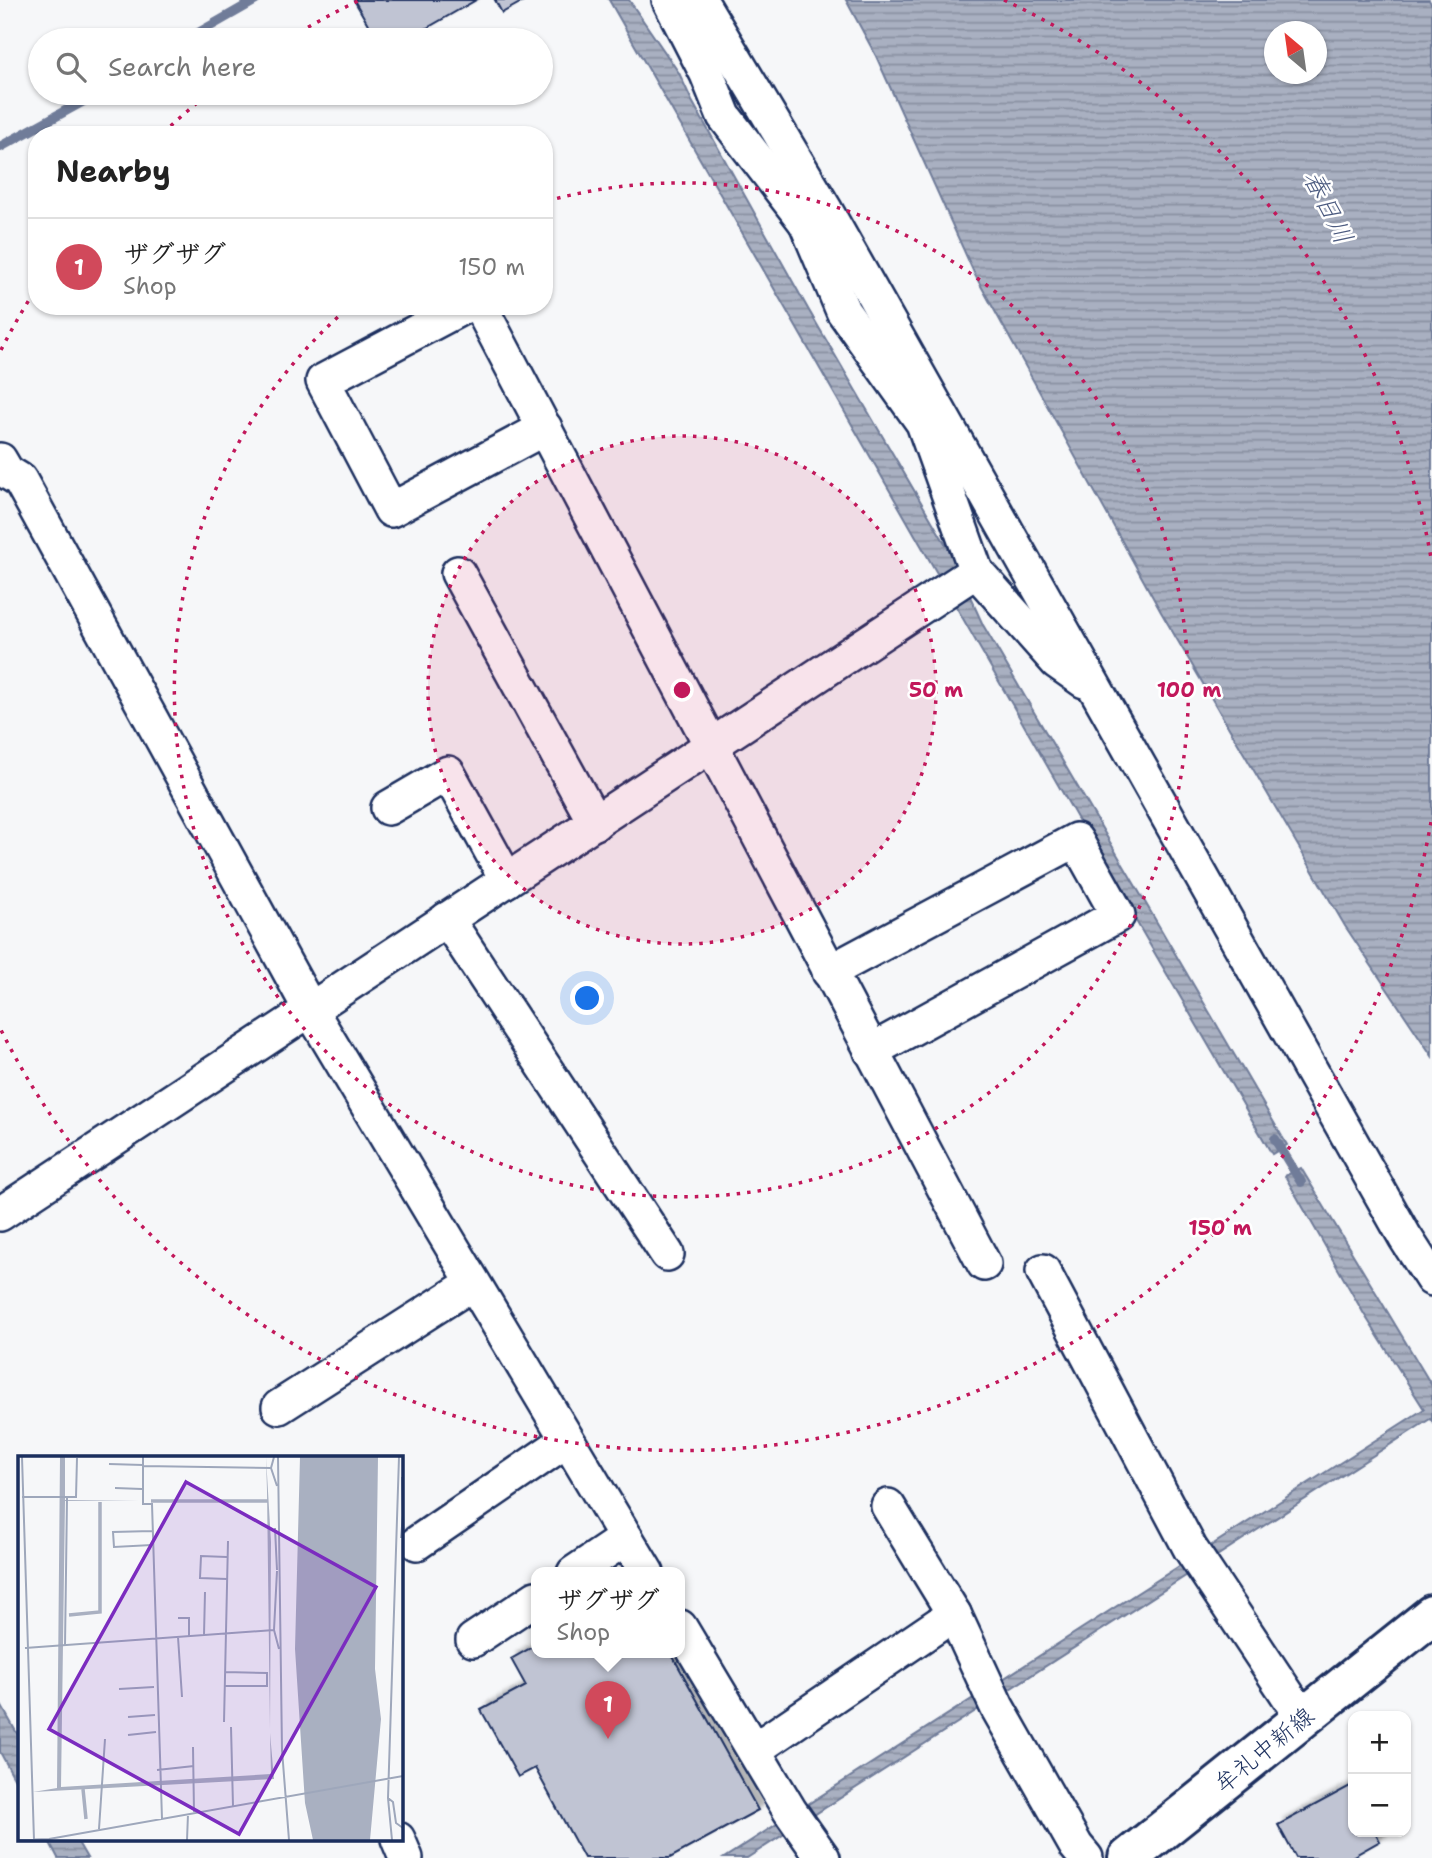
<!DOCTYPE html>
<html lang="en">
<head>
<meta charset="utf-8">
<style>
	:root { --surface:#fff; --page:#f2f2f2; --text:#222; --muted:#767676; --line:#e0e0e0; --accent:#d1495b }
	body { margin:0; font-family:"Shantell Sans","Klee One",sans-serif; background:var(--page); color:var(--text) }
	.controls { position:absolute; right:21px; bottom:21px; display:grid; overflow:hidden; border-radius:14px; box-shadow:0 2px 5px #0004 }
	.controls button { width:63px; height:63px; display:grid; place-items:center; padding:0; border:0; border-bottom:2px solid var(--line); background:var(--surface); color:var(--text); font:35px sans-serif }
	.compass { position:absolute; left:1264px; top:21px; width:63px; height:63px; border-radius:50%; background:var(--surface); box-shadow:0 2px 5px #0004; rotate:331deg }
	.you { position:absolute; left:588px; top:999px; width:24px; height:24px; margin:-18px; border:5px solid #fff; border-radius:50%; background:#1a73e8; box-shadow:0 0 0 10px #1a73e833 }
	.badge { display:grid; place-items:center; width:46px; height:46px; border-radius:50%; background:var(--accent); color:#fff; font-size:23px; font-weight:700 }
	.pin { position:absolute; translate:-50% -58px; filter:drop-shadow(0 2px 4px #0008) }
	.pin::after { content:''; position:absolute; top:37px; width:24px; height:21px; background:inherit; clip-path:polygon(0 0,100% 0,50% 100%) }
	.popup { position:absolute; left:531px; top:1567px; width:154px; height:91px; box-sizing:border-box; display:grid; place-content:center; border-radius:14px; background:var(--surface); filter:drop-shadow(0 2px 5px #0005); font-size:23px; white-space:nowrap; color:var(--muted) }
	.popup b { font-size:26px; color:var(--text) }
	.popup::after { content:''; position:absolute; left:50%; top:100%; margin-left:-14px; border:14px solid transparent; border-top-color:var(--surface) }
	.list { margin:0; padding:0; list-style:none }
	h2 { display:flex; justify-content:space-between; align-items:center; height:91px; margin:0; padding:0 28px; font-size:30px }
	h2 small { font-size:23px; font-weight:400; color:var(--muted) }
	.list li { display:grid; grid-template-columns:46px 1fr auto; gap:21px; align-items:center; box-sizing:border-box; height:98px; padding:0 28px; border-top:2px solid var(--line) }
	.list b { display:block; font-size:26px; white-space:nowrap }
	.list p { margin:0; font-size:23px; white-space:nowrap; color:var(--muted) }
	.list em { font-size:23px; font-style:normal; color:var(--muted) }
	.icon { flex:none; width:38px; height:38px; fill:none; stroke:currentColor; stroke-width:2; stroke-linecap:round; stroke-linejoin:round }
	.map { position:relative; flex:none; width:1432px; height:1858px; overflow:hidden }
	.search { position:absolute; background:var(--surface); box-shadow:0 2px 5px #0004; left:28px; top:28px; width:525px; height:77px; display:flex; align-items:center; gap:18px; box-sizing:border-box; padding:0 24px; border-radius:38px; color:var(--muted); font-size:26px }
	.panel { position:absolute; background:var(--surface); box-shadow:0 2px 5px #0004; left:28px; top:126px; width:525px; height:189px; border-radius:28px }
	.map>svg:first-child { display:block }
</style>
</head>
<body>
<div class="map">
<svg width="1432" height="1858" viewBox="0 0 1432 1858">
	<defs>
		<pattern id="water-rules" width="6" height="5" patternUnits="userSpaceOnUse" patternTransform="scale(1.75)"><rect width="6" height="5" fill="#a9b0c1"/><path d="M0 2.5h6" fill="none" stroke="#8990a0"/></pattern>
		<filter id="shadow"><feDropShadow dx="6" dy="-6" stdDeviation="2" flood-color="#0004"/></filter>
	</defs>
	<rect width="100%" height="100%" fill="#f6f7f9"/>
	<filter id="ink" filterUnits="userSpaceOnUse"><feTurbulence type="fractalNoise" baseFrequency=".0143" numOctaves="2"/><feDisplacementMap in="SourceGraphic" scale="14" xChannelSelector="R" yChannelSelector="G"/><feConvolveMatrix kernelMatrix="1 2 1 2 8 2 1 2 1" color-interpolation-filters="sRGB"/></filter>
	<g filter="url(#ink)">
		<g fill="url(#water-rules)" stroke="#707c99" stroke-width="2" fill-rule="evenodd">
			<path d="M 609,0 L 629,0 L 679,73 L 692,101 L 808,309 L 949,550 L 983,625 L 1287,1145 L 1272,1154 L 1136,921 Z"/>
			<path d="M 846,0 L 1429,0 L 1432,5 L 1432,1056 L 1345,926 L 1161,612 L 975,275 L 876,56 ZM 1274,32 L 1316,32 L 1316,74 L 1274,74 Z"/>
			<path d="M 1301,1168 L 1432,1386 L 1432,1421 L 1430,1419 L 747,1858 L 724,1858 L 1424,1409 L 1364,1314 L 1285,1176 Z"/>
			<path d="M 0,1703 L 19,1737 L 19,1787 L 0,1752 Z"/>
			<path d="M 48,1839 L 76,1839 L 87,1858 L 58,1858 Z"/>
		</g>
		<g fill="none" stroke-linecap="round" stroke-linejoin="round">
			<g stroke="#707c99" stroke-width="10">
				<path d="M 186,40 L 256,0"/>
				<path d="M 0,147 L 98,93"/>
				<path d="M 1275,1139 L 1301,1182"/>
			</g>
		</g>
		<g fill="#c0c4d3" stroke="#1b2f5e" stroke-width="2" filter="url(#shadow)">
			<path d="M 354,0 L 476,0 L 406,40 L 377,40 Z"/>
			<path d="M 495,0 L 525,0 L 502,13 Z"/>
			<path d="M 536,1645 L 536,1653 L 671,1653 L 758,1810 L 670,1858 L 584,1858 L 535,1768 L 518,1777 L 481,1710 L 526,1686 L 511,1659 Z"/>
			<path d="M 1350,1786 L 1353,1792 L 1353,1832 L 1375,1832 L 1380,1841 L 1350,1858 L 1296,1858 L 1278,1825 Z"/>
		</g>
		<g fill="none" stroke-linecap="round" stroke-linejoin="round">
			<g stroke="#1b2f5e" stroke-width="38">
				<g id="minor">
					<path d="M 669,0 L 707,74 L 724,116 L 806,223 L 825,212"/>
					<path d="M 700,0 L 826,211 L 1405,1237 L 1432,1279"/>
					<path d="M 806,223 L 843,311 L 923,423 L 976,571 L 1057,662 L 1084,681"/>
					<path d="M 465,306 L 323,381 L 391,510 L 545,428"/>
					<path d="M 480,306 L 984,1264"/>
					<path d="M 0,460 L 7,472 L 20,480 L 310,1009 L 647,1573"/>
					<path d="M 458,573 L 595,823"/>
					<path d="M 388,808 L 448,773 L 507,880"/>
					<path d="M 447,919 L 667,1254"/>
					<path d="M 829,972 L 1076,840 L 1118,915 L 871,1051"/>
					<path d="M 0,1214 L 976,571"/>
					<path d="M 1043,1271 L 1190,1548 L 1303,1718"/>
					<path d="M 279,1407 L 473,1283"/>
					<path d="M 888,1506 L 954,1614 L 997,1707 L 1076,1846 L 1086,1858"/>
					<path d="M 417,1543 L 567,1440"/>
					<path d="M 574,1573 L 626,1538"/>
					<path d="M 680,1627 L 790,1811 L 823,1858"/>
					<path d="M 473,1640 L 536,1598"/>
					<path d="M 754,1750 L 954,1614"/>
					<path d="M 398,1839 L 406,1858"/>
				</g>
			</g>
			<g stroke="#1b2f5e" stroke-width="44">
				<path id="secondary" d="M 1128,1858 L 1432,1615"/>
			</g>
			<use href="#minor" stroke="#fff" stroke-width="33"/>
			<use href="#secondary" stroke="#fff" stroke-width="38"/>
		</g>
	</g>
	<circle cx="682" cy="690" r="254" fill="#c2185b" fill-opacity=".12"/>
	<g fill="none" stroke="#c2185b" stroke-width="3.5" stroke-dasharray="3.5 7">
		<circle cx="682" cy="690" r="254"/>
		<path d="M547 201A507 507 0 1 1 349 307"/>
		<path d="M1431 822A761 761 0 0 1 1 1030M1 350A761 761 0 0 1 37 287M163 133A761 761 0 0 1 208 94M290 38A761 761 0 0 1 360 0M1004 0A761 761 0 0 1 1431 558"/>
	</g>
	<g text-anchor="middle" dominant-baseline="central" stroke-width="5" stroke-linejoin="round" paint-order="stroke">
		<g font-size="24" fill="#1b2f5e" stroke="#fff">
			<text transform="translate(1264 1750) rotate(-39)">牟礼中新線</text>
		</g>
		<g font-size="26" font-style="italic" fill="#4d5c81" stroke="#fff">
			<text transform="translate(1329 207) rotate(64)">春日川</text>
		</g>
	</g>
	<g transform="translate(18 1456)">
		<rect width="385" height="385" fill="#f6f7f9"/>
		<path d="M 42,1 L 47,1 L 47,44 L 121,44 L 47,45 L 43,331 L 253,318 L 252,277 L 256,323 L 15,336 L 39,332 ZM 248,1 L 253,86 L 252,273 L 249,35 ZM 282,1 L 360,1 L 357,213 L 363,263 L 352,384 L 295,384 L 287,347 L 277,193 Z" fill="#a9b0c1"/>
		<path fill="none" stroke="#a9b0c1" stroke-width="3.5" d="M 133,45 L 250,45M 51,159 L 82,156 L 82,46M 65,333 L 68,363"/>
		<path fill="none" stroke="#9ea7bb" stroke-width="2" d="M 4,1 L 16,384M 125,1 L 125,48 L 134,48 L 144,363M 256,1 L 253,12 L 259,30M 260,1 L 264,294 L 271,384M 91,8 L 125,9M 125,10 L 253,12M 384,21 L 385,59M 97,32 L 124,33M 4,41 L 58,41 L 59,2M 257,72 L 259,114M 134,75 L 95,76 L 96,91 L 134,89M 383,82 L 385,59M 259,115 L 256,174 L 261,193M 209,123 L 182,122 L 183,100 L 209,101M 160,162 L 171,162 L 171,180M 186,179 L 187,136M 160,181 L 164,241M 47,190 L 49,42M 7,192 L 256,174M 206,230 L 249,230 L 249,217 L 207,216M 101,233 L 136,231M 110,261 L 137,259M 206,266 L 210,85M 213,271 L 215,350M 110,279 L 138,276M 175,291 L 176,356M 139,314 L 176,310M 370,342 L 375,346 L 378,367 L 385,372M 81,373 L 87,283M 0,384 L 31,383 L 385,320M 169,384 L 170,358M 374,384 L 370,342 L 381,1"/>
		<path fill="#7b2cbf" fill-opacity="0.15" stroke="#7b2cbf" stroke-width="3.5" d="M 168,26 L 358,131 L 221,378 L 31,273 Z"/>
		<rect width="385" height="385" fill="none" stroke="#1b2f5e" stroke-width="3.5"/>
	</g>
	<circle cx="682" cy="690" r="10" fill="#c2185b" stroke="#fff" stroke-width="3.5"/>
	<g font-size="21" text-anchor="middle" font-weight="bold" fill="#c2185b" stroke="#fff" stroke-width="5" stroke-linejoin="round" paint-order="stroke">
		<text x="936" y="697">50 m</text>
		<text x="1189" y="697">100 m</text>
		<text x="1220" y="1235">150 m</text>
	</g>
</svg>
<div class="controls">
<button>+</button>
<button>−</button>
</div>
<svg class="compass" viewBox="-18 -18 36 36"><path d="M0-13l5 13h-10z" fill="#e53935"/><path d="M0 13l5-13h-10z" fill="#767676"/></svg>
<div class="you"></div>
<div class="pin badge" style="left:608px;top:1739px">1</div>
<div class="popup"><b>ザグザグ</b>Shop</div>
<div class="search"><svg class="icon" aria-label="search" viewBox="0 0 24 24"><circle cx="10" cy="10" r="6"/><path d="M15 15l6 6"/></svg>Search here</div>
<section class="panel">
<h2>Nearby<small></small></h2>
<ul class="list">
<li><span class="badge">1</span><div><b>ザグザグ</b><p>Shop</p></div><em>150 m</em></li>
</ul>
</section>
</div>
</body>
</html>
